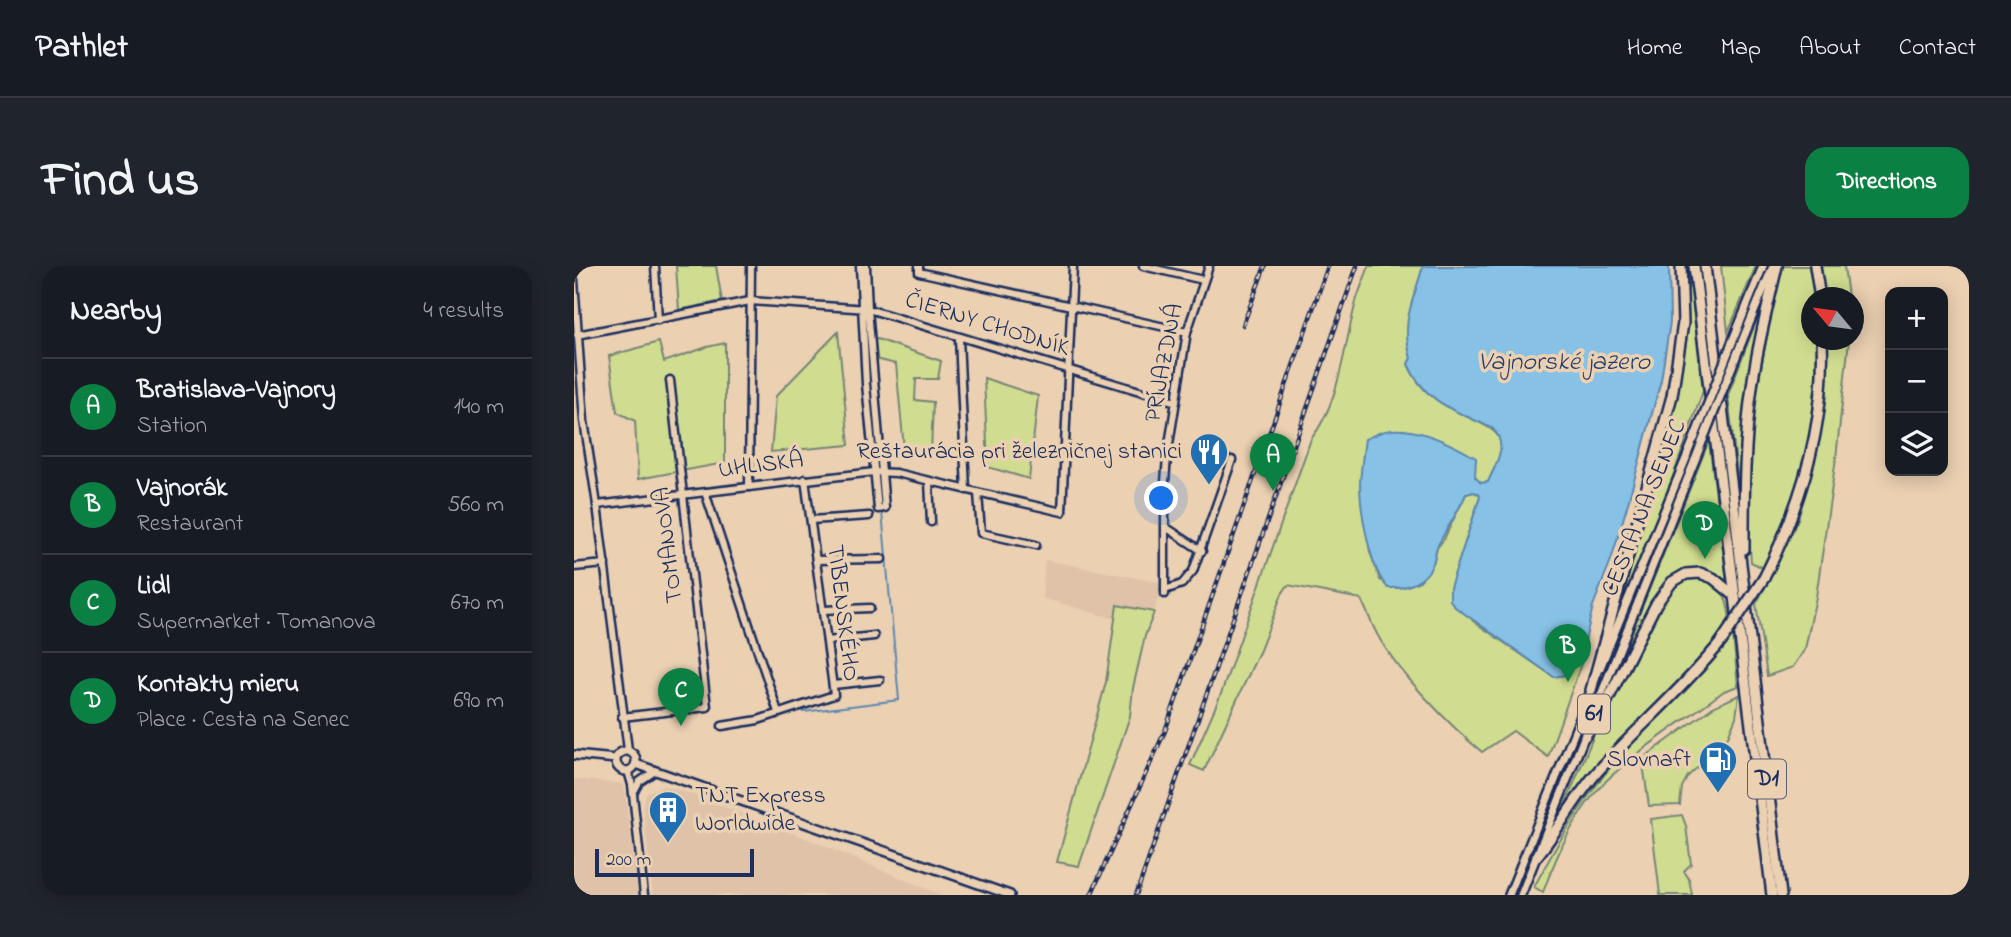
<!DOCTYPE html>
<html lang="en">
<head>
<meta charset="utf-8">
<style>
	:root { --surface:#171b24; --page:#20242c; --text:#f1f3f6; --muted:#9ea1a6; --line:#363941; --accent:#0b8043 }
	body { margin:0; font-family:"Indie Flower",sans-serif; background:var(--page); color:var(--text) }
	.controls { position:absolute; right:21px; top:21px; display:grid; overflow:hidden; border-radius:14px; box-shadow:0 4px 18px #0003 }
	.controls button { width:63px; height:63px; display:grid; place-items:center; padding:0; border:0; border-bottom:2px solid var(--line); background:var(--surface); color:var(--text); font:35px sans-serif }
	.compass { position:absolute; left:1227px; top:21px; width:63px; height:63px; border-radius:50%; background:var(--surface); box-shadow:0 4px 18px #0003; rotate:299deg }
	.scale { position:absolute; left:21px; bottom:18px; width:159px; box-sizing:border-box; padding-left:7px; border:4px solid #1b2f5e; border-top:0; font-size:19px; line-height:24px; white-space:nowrap; color:#1b2f5e; -webkit-text-stroke:5px #ebd0b2; paint-order:stroke }
	.you { position:absolute; left:588px; top:233px; width:24px; height:24px; margin:-18px; border:5px solid #fff; border-radius:50%; background:#1a73e8; box-shadow:0 0 0 10px #1a73e833 }
	.badge { display:grid; place-items:center; width:46px; height:46px; border-radius:50%; background:var(--accent); color:#fff; font-size:23px; font-weight:700 }
	.pin { position:absolute; translate:-50% -58px; filter:drop-shadow(0 2px 4px #0008) }
	.pin::after { content:''; position:absolute; top:37px; width:24px; height:21px; background:inherit; clip-path:polygon(0 0,100% 0,50% 100%) }
	.list { margin:0; padding:0; list-style:none }
	h2 { display:flex; justify-content:space-between; align-items:center; height:91px; margin:0; padding:0 28px; font-size:30px }
	h2 small { font-size:23px; font-weight:400; color:var(--muted) }
	.list li { display:grid; grid-template-columns:46px 1fr auto; gap:21px; align-items:center; box-sizing:border-box; height:98px; padding:0 28px; border-top:2px solid var(--line) }
	.list b { display:block; font-size:26px; white-space:nowrap }
	.list p { margin:0; font-size:23px; white-space:nowrap; color:var(--muted) }
	.list em { font-size:23px; font-style:normal; color:var(--muted) }
	.icon { flex:none; width:38px; height:38px; fill:none; stroke:currentColor; stroke-width:2; stroke-linecap:round; stroke-linejoin:round }
	.map { position:relative; flex:none; width:1395px; height:629px; overflow:hidden; border-radius:21px }
	header { display:flex; align-items:center; gap:42px; box-sizing:border-box; height:98px; padding:0 35px; background:var(--surface); border-bottom:2px solid var(--line) }
	header strong { font-size:33px }
	nav { display:flex; gap:38px; margin-inline-start:auto; font-size:24px }
	.intro { display:flex; align-items:center; justify-content:space-between; box-sizing:border-box; height:168px; padding:0 42px }
	h1 { margin:0; font-size:49px }
	.button { padding:18px 32px; border-radius:21px; background:var(--accent); color:#fff; font-size:24px; font-weight:700 }
	main { display:flex; gap:42px; padding:0 42px }
	aside { flex:1; background:var(--surface); border-radius:21px; box-shadow:0 4px 18px #0003 }
	.map>svg:first-child { display:block }
</style>
</head>
<body>
<header>
<strong>Pathlet</strong>
<nav><a>Home</a><a>Map</a><a>About</a><a>Contact</a></nav>
</header>
<div class="intro"><h1>Find us</h1><a class="button">Directions</a></div>
<main>
<aside>
<h2>Nearby<small>4 results</small></h2>
<ul class="list">
<li><span class="badge">A</span><div><b>Bratislava-Vajnory</b><p>Station</p></div><em>140 m</em></li>
<li><span class="badge">B</span><div><b>Vajnorák</b><p>Restaurant</p></div><em>560 m</em></li>
<li><span class="badge">C</span><div><b>Lidl</b><p>Supermarket · Tomanova</p></div><em>670 m</em></li>
<li><span class="badge">D</span><div><b>Kontakty mieru</b><p>Place · Cesta na Senec</p></div><em>690 m</em></li>
</ul>
</aside>
<div class="map">
<svg width="1395" height="629" viewBox="0 0 1395 629">
	<rect width="100%" height="100%" fill="#ebd0b2"/>
	<filter id="ink" filterUnits="userSpaceOnUse"><feTurbulence type="fractalNoise" baseFrequency=".0143" numOctaves="2"/><feDisplacementMap in="SourceGraphic" scale="14" xChannelSelector="R" yChannelSelector="G"/><feConvolveMatrix kernelMatrix="1 2 1 2 8 2 1 2 1" color-interpolation-filters="sRGB"/></filter>
	<g filter="url(#ink)">
		<g fill="#dfc2a8">
			<path d="M 471,294 L 588,317 L 580,346 L 543,339 L 541,353 L 468,332 Z"/>
			<path d="M 0,513 L 50,518 L 64,629 L 0,629 Z"/>
			<path d="M 89,520 L 109,525 L 227,570 L 367,629 L 79,629 L 69,539 L 73,527 Z"/>
		</g>
		<g fill="#d0dc8f" stroke="#768676" stroke-width="2">
			<path d="M 102,0 L 142,0 L 148,35 L 105,44 Z"/>
			<path d="M 795,0 L 849,0 C 841,31 827,60 837,92 L 834,98 C 846,127 868,139 896,152 C 908,158 920,162 927,174 L 926,190 L 914,216 L 907,217 L 843,168 L 830,164 L 786,219 L 796,286 L 806,314 L 825,322 L 846,315 L 860,295 L 863,282 L 870,273 L 892,228 L 900,226 L 905,228 L 906,231 L 876,322 L 899,355 L 980,411 L 990,409 L 1001,396 L 1007,398 L 974,491 L 939,465 L 908,486 C 876,460 822,404 803,368 C 797,357 793,345 787,333 L 714,319 L 708,328 L 686,384 L 630,505 L 616,499 L 647,428 L 737,173 C 766,137 770,79 782,36 C 785,24 791,12 795,0 Z"/>
			<path d="M 1147,0 L 1182,0 L 1154,66 Z"/>
			<path d="M 1209,0 L 1235,0 L 1240,31 L 1238,32 L 1238,74 L 1243,74 C 1243,162 1227,222 1189,302 L 1177,296 C 1167,195 1185,97 1209,0 Z"/>
			<path d="M 1246,0 L 1270,0 L 1274,31 L 1251,31 Z"/>
			<path d="M 1115,9 L 1129,125 L 1097,216 L 1038,364 L 1100,136 L 1111,72 Z"/>
			<path d="M 1194,24 L 1181,78 L 1169,144 L 1165,224 L 1154,129 Z"/>
			<path d="M 264,66 L 275,179 L 197,186 L 202,130 Z"/>
			<path d="M 300,72 L 367,95 L 364,113 L 342,113 L 341,134 L 359,136 L 357,187 L 330,183 L 322,98 L 301,93 Z"/>
			<path d="M 1252,74 L 1275,74 L 1262,192 L 1242,331 L 1231,383 L 1219,401 L 1193,410 L 1182,338 L 1200,305 L 1224,253 L 1244,182 L 1253,124 Z"/>
			<path d="M 85,76 L 90,96 L 133,81 L 151,77 L 151,197 L 64,213 L 61,155 L 43,146 L 35,90 Z"/>
			<path d="M 410,112 L 464,130 L 455,213 L 414,201 Z"/>
			<path d="M 1135,175 L 1153,315 C 1095,272 1074,348 1052,389 L 1056,371 Z"/>
			<path d="M 1120,310 C 1147,316 1153,327 1156,354 L 1142,373 L 1141,378 L 1031,491 L 990,541 L 1022,464 L 1090,333 L 1099,320 Z"/>
			<path d="M 543,339 L 580,346 L 571,370 L 559,422 L 556,450 L 505,600 L 483,596 L 532,416 Z"/>
			<path d="M 1159,369 L 1164,420 L 1150,425 C 1111,454 1068,481 1033,514 C 1002,544 984,586 969,626 L 960,621 C 986,573 1012,527 1049,487 C 1084,447 1125,412 1159,369 Z"/>
			<path d="M 1165,429 L 1162,451 L 1152,475 L 1114,510 L 1108,521 L 1106,539 L 1075,540 L 1069,498 L 1064,496 L 1139,441 Z"/>
			<path d="M 1108,549 L 1112,560 L 1117,598 L 1110,605 L 1115,613 L 1118,629 L 1086,629 L 1077,553 Z"/>
		</g>
		<path fill="#87c1e6" stroke="#5c87b0" stroke-width="2" d="M 849,0 L 1095,0 L 1096,56 L 1087,114 L 1054,237 L 1037,294 L 1019,340 L 1010,380 L 1001,396 L 990,409 L 980,411 L 881,341 L 876,334 L 876,322 L 906,231 L 905,228 L 900,226 L 892,228 C 884,247 872,263 863,281 C 861,286 861,292 859,297 C 852,316 833,323 814,322 C 796,304 786,244 786,217 C 787,203 789,188 791,173 C 797,171 805,166 812,165 C 840,159 878,178 902,192 L 901,211 L 907,217 L 914,216 C 922,198 935,178 918,162 C 882,145 851,137 834,98 L 837,92 C 826,55 840,34 849,0 Z"/>
		<g fill="none" stroke-linecap="round" stroke-linejoin="round">
			<g stroke="#5c87b0" stroke-width="2">
				<path d="M 305,212 L 307,239"/>
				<path d="M 229,446 L 325,434 L 308,246"/>
			</g>
			<g stroke="#1b2f5e" stroke-width="11">
				<g id="minor">
					<path d="M 81,0 L 84,54"/>
					<path d="M 286,0 L 292,118 L 304,243 L 311,242 L 294,43 L 292,0"/>
					<path d="M 345,0 L 345,6 L 613,66"/>
					<path d="M 569,0 L 629,14"/>
					<path d="M 0,14 L 10,155 L 23,239 L 54,484"/>
					<path d="M 3,69 L 176,35 L 294,43 L 602,136"/>
					<path d="M 385,72 L 392,224"/>
					<path d="M 355,215 L 357,256"/>
					<path d="M 175,221 L 177,0"/>
					<path d="M 131,226 L 204,446"/>
					<path d="M 404,227 L 407,267 L 462,279"/>
					<path d="M 23,239 L 300,206 L 322,207 L 488,246 L 499,0"/>
					<path d="M 237,254 L 295,250"/>
					<path d="M 593,262 L 628,285"/>
					<path d="M 242,294 L 308,293"/>
					<path d="M 0,301 L 31,298"/>
					<path d="M 591,324 L 608,318 L 619,305 L 658,194"/>
					<path d="M 591,328 L 591,216 L 593,191 L 613,66 L 635,0"/>
					<path d="M 249,344 L 296,342"/>
					<path d="M 253,375 L 300,370"/>
					<path d="M 259,419 L 306,414"/>
					<path d="M 48,451 L 133,441 L 96,114"/>
					<path d="M 148,460 L 184,454 L 260,429 L 231,213"/>
					<path d="M 54,505 L 58,519 L 70,629"/>
					<path d="M 59,527 L 65,516 L 81,505"/>
				</g>
			</g>
			<g stroke="#1b2f5e" stroke-width="12">
				<g id="major">
					<path d="M 1163,64 L 1189,0"/>
					<path d="M 1171,68 L 1199,0"/>
					<path d="M 1026,402 L 1120,173"/>
					<circle cx="52" cy="495" r="10"/>
					<path d="M 0,489 L 42,493"/>
					<path d="M 62,498 L 436,629"/>
					<path d="M 935,629 L 1019,420"/>
					<path d="M 947,629 L 1121,194"/>
				</g>
			</g>
			<g stroke="#1b2f5e" stroke-width="14">
				<g id="highway">
					<path d="M 1120,0 L 1198,629"/>
					<path d="M 1131,0 L 1207,629"/>
					<path d="M 1241,0 L 1246,32"/>
					<path d="M 1170,283 C 1170,229 1170,176 1178,121 C 1183,80 1194,40 1203,0"/>
					<path d="M 1190,312 C 1227,239 1252,156 1248,74"/>
					<path d="M 1017,424 L 1098,130 L 1109,57 L 1107,0"/>
					<path d="M 1011,470 L 1028,445 L 1082,338 L 1098,316 L 1112,308 L 1126,307 L 1139,312 L 1161,330"/>
					<path d="M 963,590 C 985,563 1001,531 1025,504 C 1065,460 1110,422 1147,376"/>
				</g>
			</g>
			<use href="#minor" stroke="#ebd0b2" stroke-width="6"/>
			<use href="#major" stroke="#ebd0b2" stroke-width="7"/>
			<use href="#highway" stroke="#ebd0b2" stroke-width="9"/>
			<g stroke="#1b2f5e" stroke-width="4.5">
				<g id="rail">
					<path d="M 669,59 L 691,0"/>
					<path d="M 517,629 L 591,465 L 754,0"/>
					<path d="M 562,629 L 783,0"/>
				</g>
			</g>
			<use href="#rail" stroke="#ebd0b2" stroke-width="2" stroke-dasharray="5" stroke-linecap="butt"/>
			<g stroke="#1b2f5e" stroke-width="12" stroke-linecap="butt">
				<g id="major-bridge">
					<path d="M 1120,173 L 1163,64"/>
					<path d="M 1121,194 L 1171,68"/>
				</g>
			</g>
			<g stroke="#1b2f5e" stroke-width="14" stroke-linecap="butt">
				<path id="highway-bridge" d="M 1147,376 L 1190,312"/>
			</g>
			<use href="#major-bridge" stroke="#ebd0b2" stroke-width="7"/>
			<use href="#highway-bridge" stroke="#ebd0b2" stroke-width="9"/>
		</g>
	</g>
	<defs>
		<g id="restaurant-pin" transform="scale(2.0125)"><path d="M0 17L-7.5 6A9.5 9.5 0 1 1 7.5 6Z" fill="#1f6fb2" stroke="#ebd0b2"/><path d="M-5-6h1v4h1v-4h1v4h1v-4h1v5L-1.5 .5V6h-2V.5L-5-1ZM5-6V6H3V1.5H1.5Q1.5-4 5-6Z" fill="#fff"/></g>
		<g id="fuel-pin" transform="scale(2.0125)"><path d="M0 17L-7.5 6A9.5 9.5 0 1 1 7.5 6Z" fill="#1f6fb2" stroke="#ebd0b2"/><path d="M-5.5-6h7V0h2V4h1.3V-2.5L3-4.5l.8-.8L6-3V5H2.5V1h-1V6h-7ZM-4.2-4.7v3.2H.2V-4.7Z" fill="#fff"/></g>
		<g id="building-pin" transform="scale(2.0125)"><path d="M0 17L-7.5 6A9.5 9.5 0 1 1 7.5 6Z" fill="#1f6fb2" stroke="#ebd0b2"/><path d="M-4-6H4V6H1V3H-1V6H-4ZM-2.5-4.3h1.7v1.8h-1.7ZM.8-4.3h1.7v1.8H.8ZM-2.5-1h1.7V.8h-1.7ZM.8-1h1.7V.8H.8Z" fill="#fff"/></g>
	</defs>
	<g fill-rule="evenodd">
		<use href="#restaurant-pin" x="635" y="186"/>
		<use href="#fuel-pin" x="1144" y="494"/>
		<use href="#building-pin" x="94" y="544"/>
	</g>
	<g text-anchor="middle" dominant-baseline="central" stroke-width="7" stroke-linejoin="round" paint-order="stroke">
		<g fill="#ebd0b2" stroke="#595f77" stroke-width="2">
			<rect x="1004" y="428.5" width="32" height="39" rx="5"/>
			<rect x="1174" y="493.5" width="38" height="39" rx="5"/>
		</g>
		<g font-size="23" font-weight="bold" fill="#1b2f5e">
			<text x="1020" y="448">61</text>
			<text x="1193" y="513">D1</text>
		</g>
		<g font-size="24" fill="#1b2f5e" stroke="#ebd0b2">
			<text transform="translate(413 59) rotate(17)">ČIERNY CHODNÍK</text>
			<text transform="translate(591 97) rotate(-79)">PRÍJAZDNÁ</text>
			<text transform="translate(187 200) rotate(-7)">UHLISKÁ</text>
			<text transform="translate(1071 242) rotate(-68)">CESTA NA SENEC</text>
			<text transform="translate(95 279) rotate(-97)">TOMANOVA</text>
			<text transform="translate(268 347) rotate(83)">TIBENSKÉHO</text>
		</g>
		<g font-size="24" fill="#1b2f5e" stroke="#ebd0b2" text-anchor="end">
			<text x="608" y="186">Reštaurácia pri železničnej stanici</text>
			<text x="1117" y="494">Slovnaft</text>
			<text x="121" y="530" text-anchor="start">TNT Express<tspan x="121" dy="28">Worldwide</tspan></text>
		</g>
		<g font-size="26" font-style="italic" fill="#263e6c" stroke="#ebd0b2">
			<text x="990" y="97">Vajnorské jazero</text>
		</g>
	</g>
</svg>
<div class="controls">
<button>+</button>
<button>−</button>
<button><svg class="icon" aria-label="layers" viewBox="0 0 24 24"><path d="M12 4l9 5-9 5-9-5zM3 14l9 5 9-5"/></svg></button>
</div>
<svg class="compass" viewBox="-18 -18 36 36"><path d="M0-13l5 13h-10z" fill="#e53935"/><path d="M0 13l5-13h-10z" fill="#9ea1a6"/></svg>
<div class="scale">200 m</div>
<div class="you"></div>
<div class="pin badge" style="left:699px;top:225px">A</div>
<div class="pin badge" style="left:994px;top:416px">B</div>
<div class="pin badge" style="left:107px;top:460px">C</div>
<div class="pin badge" style="left:1131px;top:293px">D</div>
</div>
</main>
</body>
</html>
